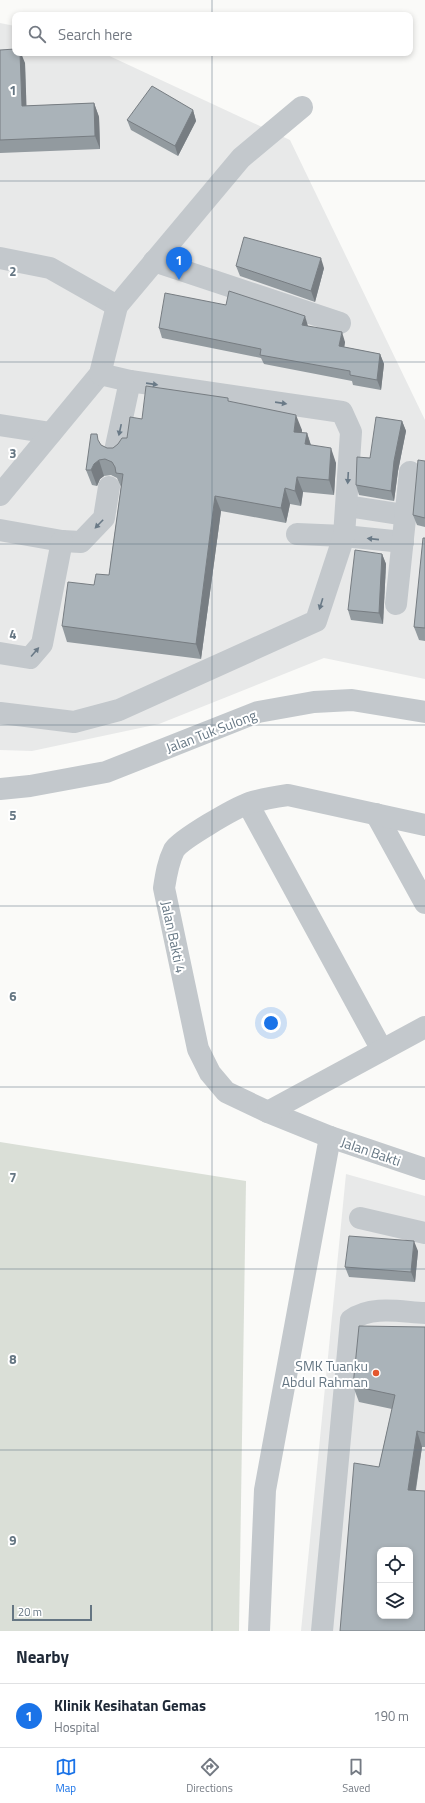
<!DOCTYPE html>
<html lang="en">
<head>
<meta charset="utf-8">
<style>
	:root { --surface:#fff; --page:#f2f2f3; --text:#1f2937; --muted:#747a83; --line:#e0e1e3; --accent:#1a73e8 }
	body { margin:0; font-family:"Titillium Web",sans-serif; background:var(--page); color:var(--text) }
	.controls { position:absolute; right:12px; bottom:12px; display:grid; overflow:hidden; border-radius:8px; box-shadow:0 2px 6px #0003 }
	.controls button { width:36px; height:36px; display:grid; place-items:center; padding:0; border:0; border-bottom:1px solid var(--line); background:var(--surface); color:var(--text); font:20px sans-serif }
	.scale { position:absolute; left:12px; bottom:10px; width:80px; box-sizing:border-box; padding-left:4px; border:2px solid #657683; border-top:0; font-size:11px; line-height:14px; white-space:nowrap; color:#657683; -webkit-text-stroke:3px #fff; paint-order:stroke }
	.you { position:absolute; left:271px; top:1023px; width:14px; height:14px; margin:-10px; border:3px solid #fff; border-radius:50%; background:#1a73e8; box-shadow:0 0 0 6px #1a73e833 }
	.badge { display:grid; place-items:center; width:26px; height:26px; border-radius:50%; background:var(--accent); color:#fff; font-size:13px; font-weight:700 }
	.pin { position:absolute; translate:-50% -33px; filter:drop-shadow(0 1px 2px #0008) }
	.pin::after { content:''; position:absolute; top:21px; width:14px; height:12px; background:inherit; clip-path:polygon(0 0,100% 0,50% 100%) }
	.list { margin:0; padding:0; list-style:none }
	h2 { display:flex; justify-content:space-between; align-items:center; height:52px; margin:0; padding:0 16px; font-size:17px }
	h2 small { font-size:13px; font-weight:400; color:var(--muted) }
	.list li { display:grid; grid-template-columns:26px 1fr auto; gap:12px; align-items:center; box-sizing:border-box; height:64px; padding:0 16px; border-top:1px solid var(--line) }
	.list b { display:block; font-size:15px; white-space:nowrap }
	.list p { margin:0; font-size:13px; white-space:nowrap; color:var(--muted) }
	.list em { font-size:13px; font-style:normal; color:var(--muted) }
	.icon { flex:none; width:22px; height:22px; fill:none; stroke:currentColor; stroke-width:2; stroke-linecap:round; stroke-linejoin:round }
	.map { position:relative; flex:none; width:425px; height:1631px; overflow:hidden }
	.search { position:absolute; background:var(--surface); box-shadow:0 2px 6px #0003; left:12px; right:12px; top:12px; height:44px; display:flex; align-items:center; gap:10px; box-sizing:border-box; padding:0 14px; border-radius:8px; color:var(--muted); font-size:15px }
	.sheet { height:116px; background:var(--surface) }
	nav { display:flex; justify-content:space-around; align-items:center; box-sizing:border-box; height:56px; border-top:1px solid var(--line); background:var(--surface); font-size:11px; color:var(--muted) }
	nav a { display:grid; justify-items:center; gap:2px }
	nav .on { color:var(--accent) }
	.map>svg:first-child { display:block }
</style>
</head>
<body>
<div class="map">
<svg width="425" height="1631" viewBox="0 0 425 1631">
	<rect width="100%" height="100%" fill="#fafaf8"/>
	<g fill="#e8e9e9" fill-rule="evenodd">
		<path d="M 0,23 L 15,26 L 15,53 L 103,53 L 290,140 L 425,420 L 425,679 L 324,658 L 159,724 L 32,751 L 0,750 Z"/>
		<path d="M 346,1174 L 425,1196 L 425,1631 L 301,1631 ZM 380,1550 L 410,1550 L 410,1616 L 380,1616 Z"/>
	</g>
	<path fill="#dadfd7" d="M 0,1142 L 246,1181 L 239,1631 L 0,1631 Z"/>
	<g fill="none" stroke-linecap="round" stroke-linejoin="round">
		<g stroke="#c3c8cc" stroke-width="22">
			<path d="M 0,258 L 50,268 L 117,306"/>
			<path d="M 154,261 L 340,323"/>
			<path d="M 0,425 L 51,433"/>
			<path d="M 115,451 L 130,381"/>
			<path d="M 0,495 L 100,374 L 117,306 L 241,158 L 302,107"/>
			<path d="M 347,506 L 405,515"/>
			<path d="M 0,530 L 62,541 L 81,542 L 104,518 L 109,487"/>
			<path d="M 297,534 L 344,536 L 403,542"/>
			<path d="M 396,604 L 410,472"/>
			<path d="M 0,653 L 30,658 L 42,644 L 62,541"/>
			<path d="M 0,713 L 74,722 L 119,710 L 316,621 L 344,536 L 351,432 L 342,412 L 130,381 L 100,374"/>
			<path d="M 0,789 L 30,786 L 106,772 L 258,712 L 314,702 L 352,700 L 425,712"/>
			<path d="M 248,804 L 382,1050"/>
			<path d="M 376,814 L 425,903"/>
			<path d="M 425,825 L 288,795 C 274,797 262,799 249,803 C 235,808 181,839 174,850 C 168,862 166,875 164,888 L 198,1049 L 210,1073 L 226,1092 L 268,1112 L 330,1137 L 425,1169"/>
			<path d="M 268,1112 L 425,1027"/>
			<path d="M 360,1218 L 425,1233"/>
			<path d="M 259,1631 L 265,1490 L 330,1137"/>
			<path d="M 322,1631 L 351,1320 C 372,1305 401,1312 425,1313"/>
		</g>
	</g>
	<g fill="#929a9f">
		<path d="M 0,50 L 25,63 L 26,106 L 94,103 L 99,117 L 100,149 L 0,153 Z"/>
		<path d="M 193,110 L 196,121 L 178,156 L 131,130 L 127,120 Z"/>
		<path d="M 236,266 L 324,268 L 315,302 L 240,276 Z"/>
		<path d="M 308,326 L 345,342 L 344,347 L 380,354 L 384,364 L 381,390 L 353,385 L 352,381 L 264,364 L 261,358 L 162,338 L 159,328 Z"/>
		<path d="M 230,402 L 302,430 L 302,433 L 307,433 L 311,445 L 336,463 L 334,495 L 303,492 L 301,506 L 290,504 L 286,523 L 221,511 L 201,659 L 67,642 L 62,626 L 94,585 L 109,575 L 121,487 L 117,478 L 111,475 L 104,476 L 100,479 L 97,486 L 92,485 L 86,470 L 101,445 L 107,448 L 113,448 L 127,438 L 142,419 Z"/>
		<path d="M 402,421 L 406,431 L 398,471 L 394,501 L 359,495 L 356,485 L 370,458 Z"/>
		<path d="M 425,461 L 425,527 L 417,525 L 413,515 Z"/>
		<path d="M 425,538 L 425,641 L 419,640 L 414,627 Z"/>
		<path d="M 382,554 L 386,564 L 383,624 L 351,620 L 348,610 Z"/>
		<path d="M 418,1251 L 415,1282 L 349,1277 L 345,1267 Z"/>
		<path d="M 425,1327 L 425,1447 L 422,1447 L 416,1490 L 425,1631 L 379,1467 L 392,1409 L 359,1402 L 353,1386 Z"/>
	</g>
	<g fill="#777d82">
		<path d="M 20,53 L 21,53 L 25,63 L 27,120 L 22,106 Z"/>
		<path d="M 94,103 L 99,117 L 100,149 L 95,136 Z"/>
		<path d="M 193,110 L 196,121 L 178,156 L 175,146 Z"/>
		<path d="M 321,258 L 324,268 L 315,302 L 311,291 Z"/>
		<path d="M 305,316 L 308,326 L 306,335 L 302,325 Z"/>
		<path d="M 342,332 L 345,342 L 343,356 L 339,346 Z"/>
		<path d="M 380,354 L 384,364 L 381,390 L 377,380 Z"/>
		<path d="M 296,415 L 302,430 L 300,447 L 294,432 Z"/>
		<path d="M 402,421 L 406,431 L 398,471 L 394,501 L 391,491 L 394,461 Z"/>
		<path d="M 307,433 L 312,449 L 305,444 Z"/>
		<path d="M 331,448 L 336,463 L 334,495 L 329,480 Z"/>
		<path d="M 99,460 L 104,476 L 100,479 L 97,486 L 91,470 L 94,464 Z"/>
		<path d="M 297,477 L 303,492 L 301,506 L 295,491 Z"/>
		<path d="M 285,488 L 290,504 L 286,523 L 281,508 Z"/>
		<path d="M 215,496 L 221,511 L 201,659 L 196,644 Z"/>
		<path d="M 382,554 L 386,564 L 383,624 L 379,613 Z"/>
		<path d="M 414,1241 L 418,1251 L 415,1282 L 411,1272 Z"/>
		<path d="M 417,1431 L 422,1447 L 413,1506 L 408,1490 Z"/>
	</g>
	<g fill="#aab3b9" stroke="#777d82" fill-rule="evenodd">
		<path d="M 15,49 L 15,53 L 20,53 L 22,106 L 94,103 L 95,136 L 0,140 L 0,50 Z"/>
		<path d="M 152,86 L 193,110 L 175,146 L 127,120 Z"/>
		<path d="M 244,237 L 321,258 L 311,291 L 236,266 Z"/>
		<path d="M 229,291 L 305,316 L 302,325 L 342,332 L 339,346 L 380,354 L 377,380 L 350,375 L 350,371 L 260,355 L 261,349 L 159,328 L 165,293 L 226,305 Z"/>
		<path d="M 146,386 L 228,398 L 228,401 L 296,415 L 294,432 L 307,433 L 305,444 L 331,448 L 329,480 L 297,477 L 295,491 L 285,488 L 281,508 L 215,496 L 196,644 L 62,626 L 68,582 L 94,585 L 96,574 L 109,575 L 123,474 L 116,473 L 115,467 L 112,462 L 105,459 L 99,460 L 94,464 L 91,470 L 86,470 L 91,434 L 97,434 L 98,440 L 101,445 L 107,448 L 113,448 L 118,444 L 122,438 L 127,438 L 130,417 L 142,419 Z"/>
		<path d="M 376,417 L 402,421 L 394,461 L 391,491 L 356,485 L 357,457 L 370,458 Z"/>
		<path d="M 418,460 L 425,461 L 425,518 L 413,515 Z"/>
		<path d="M 423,538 L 425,538 L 425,628 L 414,627 Z"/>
		<path d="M 355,550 L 382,554 L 379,613 L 348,610 Z"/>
		<path d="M 349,1236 L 414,1241 L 411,1272 L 345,1267 Z"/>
		<path d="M 359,1326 L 425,1327 L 425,1433 L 417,1431 L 408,1490 L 425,1491 L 425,1631 L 340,1631 L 354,1463 L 379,1467 L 395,1395 L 353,1386 ZM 380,1550 L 410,1550 L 410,1616 L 380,1616 Z"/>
	</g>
	<defs><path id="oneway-solid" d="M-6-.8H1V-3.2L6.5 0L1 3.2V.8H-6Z"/></defs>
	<g fill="#6a7a87">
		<use href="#oneway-solid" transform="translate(152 384) rotate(8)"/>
		<use href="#oneway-solid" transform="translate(281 403) rotate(8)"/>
		<use href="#oneway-solid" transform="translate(120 430) rotate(102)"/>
		<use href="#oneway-solid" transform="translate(348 478) rotate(93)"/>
		<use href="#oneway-solid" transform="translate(99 524) rotate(134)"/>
		<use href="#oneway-solid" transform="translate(373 539) rotate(-174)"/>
		<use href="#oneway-solid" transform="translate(321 604) rotate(107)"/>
		<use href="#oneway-solid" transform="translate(35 652) rotate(-49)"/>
	</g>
	<path fill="none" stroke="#657683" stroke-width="1" stroke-opacity="0.55" d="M 212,0 L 212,15M 212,53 L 212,1631M 0,181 L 425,181M 0,362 L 425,362M 0,544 L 425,544M 0,725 L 425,725M 0,906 L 425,906M 0,1087 L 425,1087M 0,1269 L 425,1269M 0,1450 L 425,1450"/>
	<circle fill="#e4572e" stroke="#fff" stroke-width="1.5" cx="376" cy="1373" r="4"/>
	<g text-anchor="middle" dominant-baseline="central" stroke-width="4" stroke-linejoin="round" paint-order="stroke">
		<g font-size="14" fill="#657683" stroke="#fff">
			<text transform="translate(211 731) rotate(-21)">Jalan Tuk Sulong</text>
			<text transform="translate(174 937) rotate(78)">Jalan Bakti 4</text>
			<text transform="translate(371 1151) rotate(19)">Jalan Bakti</text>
		</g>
		<g font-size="14" fill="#657683" stroke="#fff" text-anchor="end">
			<text x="368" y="1365">SMK Tuanku<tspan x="368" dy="16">Abdul Rahman</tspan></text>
		</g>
	</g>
	<g font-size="13" text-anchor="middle" font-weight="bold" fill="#657683" stroke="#fff" stroke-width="4" stroke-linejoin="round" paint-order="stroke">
		<text x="13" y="95">1</text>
		<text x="13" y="276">2</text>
		<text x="13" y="458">3</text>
		<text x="13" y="639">4</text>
		<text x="13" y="820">5</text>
		<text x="13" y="1001">6</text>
		<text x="13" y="1182">7</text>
		<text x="13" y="1364">8</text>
		<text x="13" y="1545">9</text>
	</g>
</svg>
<div class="controls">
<button><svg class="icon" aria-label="locate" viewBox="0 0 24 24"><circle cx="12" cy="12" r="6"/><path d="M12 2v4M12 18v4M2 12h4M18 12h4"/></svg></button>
<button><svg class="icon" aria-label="layers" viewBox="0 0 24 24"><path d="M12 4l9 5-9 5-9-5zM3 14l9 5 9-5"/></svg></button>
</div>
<div class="scale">20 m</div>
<div class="you"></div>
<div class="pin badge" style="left:179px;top:280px">1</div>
<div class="search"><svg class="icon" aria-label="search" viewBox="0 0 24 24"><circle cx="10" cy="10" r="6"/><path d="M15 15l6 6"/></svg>Search here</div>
</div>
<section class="sheet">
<h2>Nearby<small></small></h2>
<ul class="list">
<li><span class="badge">1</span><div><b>Klinik Kesihatan Gemas</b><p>Hospital</p></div><em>190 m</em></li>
</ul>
</section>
<nav>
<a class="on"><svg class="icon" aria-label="map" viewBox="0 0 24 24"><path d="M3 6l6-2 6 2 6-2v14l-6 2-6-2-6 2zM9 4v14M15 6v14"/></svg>Map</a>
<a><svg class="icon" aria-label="directions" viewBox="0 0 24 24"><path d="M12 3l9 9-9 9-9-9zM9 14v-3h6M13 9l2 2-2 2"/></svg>Directions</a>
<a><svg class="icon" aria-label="saved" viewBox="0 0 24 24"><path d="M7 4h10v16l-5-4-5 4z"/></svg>Saved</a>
</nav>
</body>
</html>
